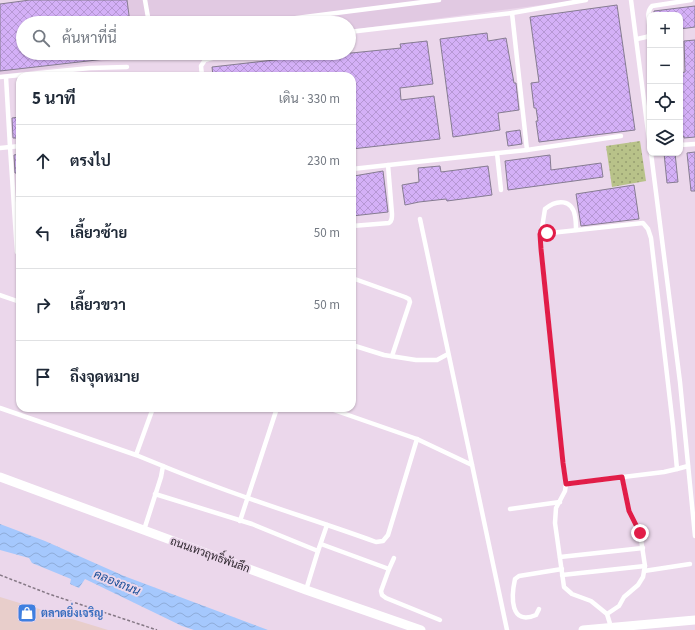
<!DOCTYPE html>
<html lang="th">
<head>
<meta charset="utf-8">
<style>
	:root { --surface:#fff; --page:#f2f2f3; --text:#1f2937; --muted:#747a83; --line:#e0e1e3 }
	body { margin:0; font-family:"Source Sans 3",Sarabun,sans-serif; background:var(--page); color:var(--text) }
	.controls { position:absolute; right:12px; top:12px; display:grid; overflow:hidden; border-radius:8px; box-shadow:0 1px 3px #0004 }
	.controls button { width:36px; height:36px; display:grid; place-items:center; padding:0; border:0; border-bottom:1px solid var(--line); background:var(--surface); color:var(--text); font:20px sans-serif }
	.stop { position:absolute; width:12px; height:12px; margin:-9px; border:3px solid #e11d48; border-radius:50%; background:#fff }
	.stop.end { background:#e11d48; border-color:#fff; box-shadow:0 1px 4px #0008 }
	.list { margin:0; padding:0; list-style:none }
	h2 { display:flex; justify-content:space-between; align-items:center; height:52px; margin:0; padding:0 16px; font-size:17px }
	h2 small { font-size:13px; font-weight:400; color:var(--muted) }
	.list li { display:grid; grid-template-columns:26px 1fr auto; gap:12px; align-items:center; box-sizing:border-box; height:72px; padding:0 16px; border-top:1px solid var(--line) }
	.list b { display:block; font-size:15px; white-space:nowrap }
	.list em { font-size:13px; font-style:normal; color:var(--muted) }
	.icon { flex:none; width:22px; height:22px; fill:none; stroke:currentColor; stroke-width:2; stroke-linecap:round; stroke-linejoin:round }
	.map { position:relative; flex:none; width:695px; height:630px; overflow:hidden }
	.search { position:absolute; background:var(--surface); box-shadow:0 1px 3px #0004; left:16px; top:16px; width:340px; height:44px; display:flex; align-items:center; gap:10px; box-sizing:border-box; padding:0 14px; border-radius:22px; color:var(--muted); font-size:15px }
	.panel { position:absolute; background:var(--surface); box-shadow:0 1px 3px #0004; left:16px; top:72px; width:340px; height:340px; border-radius:12px }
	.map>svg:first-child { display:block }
</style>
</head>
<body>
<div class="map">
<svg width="695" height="630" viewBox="0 0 695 630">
	<defs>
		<pattern id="grass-dots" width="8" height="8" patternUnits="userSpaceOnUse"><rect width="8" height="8" fill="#b8c289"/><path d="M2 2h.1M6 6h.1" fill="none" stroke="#969e70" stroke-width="1.8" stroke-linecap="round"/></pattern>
		<pattern id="water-waves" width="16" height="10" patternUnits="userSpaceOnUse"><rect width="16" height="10" fill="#a5c8fd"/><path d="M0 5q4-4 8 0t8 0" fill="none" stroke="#8eacd9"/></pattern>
		<pattern id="building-cross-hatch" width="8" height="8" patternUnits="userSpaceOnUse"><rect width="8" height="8" fill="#d4b0f7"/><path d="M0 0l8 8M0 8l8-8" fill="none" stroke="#b697d4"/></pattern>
	</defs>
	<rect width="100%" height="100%" fill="#ebd7eb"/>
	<path fill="#e8cecb" d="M 0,597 L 108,630 L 0,630 Z"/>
	<path fill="#e1c9e2" d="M 55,0 L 580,0 L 349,30 L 349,23 L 23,23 L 23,53 L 168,53 L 0,75 L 0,9 Z"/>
	<path fill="url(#grass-dots)" d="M 640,141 L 646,181 L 612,187 L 606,146 Z"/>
	<path fill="url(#water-waves)" d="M 0,524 L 45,541 L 124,576 L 268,630 L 194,630 L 182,626 L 85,579 L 79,588 L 70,584 L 71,579 L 32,563 L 29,558 L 0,550 Z"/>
	<g fill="url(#building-cross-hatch)" stroke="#867c91">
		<path d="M 30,0 L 127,0 L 130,23 L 23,23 L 23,53 L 123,53 L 123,57 L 0,71 L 0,4 Z"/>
		<path d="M 617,5 L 635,130 L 539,142 L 536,121 L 538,121 L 536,108 L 534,108 L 531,83 L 539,82 L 530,17 Z"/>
		<path d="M 695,6 L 695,27 L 680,29 L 680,15 L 654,15 L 654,11 Z"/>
		<path d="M 487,33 L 488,41 L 506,38 L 514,83 L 516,83 L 519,110 L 498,113 L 500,130 L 453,137 L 440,39 Z"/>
		<path d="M 695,40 L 695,137 L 684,138 L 684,136 L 680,137 L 680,73 L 685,72 L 684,41 Z"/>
		<path d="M 427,41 L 433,84 L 400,88 L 401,100 L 434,96 L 440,139 L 352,149 L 352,76 L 213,76 L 212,67 L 292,58 L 292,59 L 401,48 L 400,44 Z"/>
		<path d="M 20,117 L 20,138 L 13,138 L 12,118 Z"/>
		<path d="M 520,130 L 522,144 L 508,146 L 506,132 Z"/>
		<path d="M 695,152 L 695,191 L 691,191 L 687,153 Z"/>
		<path d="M 664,153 L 675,153 L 678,182 L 667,183 Z"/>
		<path d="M 20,154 L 20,173 L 15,173 L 14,155 Z"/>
		<path d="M 550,155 L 551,170 L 601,163 L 603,177 L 508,190 L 505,161 Z"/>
		<path d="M 440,166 L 441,172 L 488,166 L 492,195 L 447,201 L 446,199 L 419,202 L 405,205 L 402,185 L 419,182 L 418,168 Z"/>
		<path d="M 383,171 L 388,212 L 352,216 L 352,178 L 354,178 L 354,176 Z"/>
		<path d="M 634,185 L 639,219 L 581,226 L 576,194 Z"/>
	</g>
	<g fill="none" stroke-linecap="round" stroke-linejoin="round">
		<path stroke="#857885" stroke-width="1.5" stroke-dasharray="3 2" stroke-linecap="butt" d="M 0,575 L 49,594 L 157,630"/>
		<g stroke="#fff" stroke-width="4.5">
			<path d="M 145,0 L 149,23"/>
			<path d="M 631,0 L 650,147"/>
			<path d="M 257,23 L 439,0"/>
			<path d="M 349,32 L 512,13 L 586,0"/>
			<path d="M 637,39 L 646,37 L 649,36 C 652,26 644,14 652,6 L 691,0"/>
			<path d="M 202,76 L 201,66 L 205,60 L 229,53"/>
			<path d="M 0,77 L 90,68 L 127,67"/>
			<path d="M 6,77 L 10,147 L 17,252"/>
			<path d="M 680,145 L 695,144"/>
			<path d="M 0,148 L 20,146"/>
			<path d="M 527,150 L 621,136"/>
			<path d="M 497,153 L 501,190"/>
			<path d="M 651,153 L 680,382 L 695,536"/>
			<path d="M 352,169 L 527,150 L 512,13"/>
			<path d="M 420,219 L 507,630"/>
			<path d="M 352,226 L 389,223 C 392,221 392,218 392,214 L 388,165"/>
			<path d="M 541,234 L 545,209 C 557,199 572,199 575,216 C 576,221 576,225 576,230"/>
			<path d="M 352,278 L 405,297 L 409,299 L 410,302 L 392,356"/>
			<path d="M 0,295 L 20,302"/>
			<path d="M 352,345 L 384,355 L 416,360 L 437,360 L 448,354"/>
			<path d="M 0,408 L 136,455 L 163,466"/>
			<path d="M 328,408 L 417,439 L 472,465"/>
			<path d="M 136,455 L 153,408"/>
			<path d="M 677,469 L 688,466"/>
			<path d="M 566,484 L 664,472 L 677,469 L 673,426 L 651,238 L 648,229 L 643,223 L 541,234 L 541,249 L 563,463 L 566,484 L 565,491 L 556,508 L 555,523 L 564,587 L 572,594 L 591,601 L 607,614 L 611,627"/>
			<path d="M 155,494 L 252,524 L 318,551 L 327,525"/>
			<path d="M 510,509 L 560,502"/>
			<path d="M 240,521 L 277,408"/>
			<path d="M 144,530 L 161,477 L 163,466 C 182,474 201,481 220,488 C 271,507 324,523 376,542 L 383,541 L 388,535 L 417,439"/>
			<path d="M 321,544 L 389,569 L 381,591 L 382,595 L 386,598 L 440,620"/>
			<path d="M 560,557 L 643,548"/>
			<path d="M 389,569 L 394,558"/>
			<path d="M 644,571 L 690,564"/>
			<path d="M 562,575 L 645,566"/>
			<path d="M 306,590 L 318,551"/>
			<path d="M 539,609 L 536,615 C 510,626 511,597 515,579 L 519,576 L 562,569"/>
			<path d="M 607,614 L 619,606 L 624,597 L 638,585 L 643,577 L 645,566 L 640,533 L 629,511 L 622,477"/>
		</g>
		<g stroke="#fff" stroke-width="9">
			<path d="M 0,477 L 306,590 L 421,630"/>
			<path d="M 583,630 L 695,620"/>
		</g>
	</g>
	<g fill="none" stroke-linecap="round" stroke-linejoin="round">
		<path stroke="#e11d48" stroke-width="5" d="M 547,233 L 540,234 L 541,249 L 563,463 L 566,484 L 622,477 L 629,511 L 640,533"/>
	</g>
	<defs>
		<g id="shop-square" transform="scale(1)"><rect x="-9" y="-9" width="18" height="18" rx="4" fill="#3f7fe0" stroke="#ebd7eb"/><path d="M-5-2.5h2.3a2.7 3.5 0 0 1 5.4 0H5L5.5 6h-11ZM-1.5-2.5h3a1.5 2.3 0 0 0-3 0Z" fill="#fff"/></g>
	</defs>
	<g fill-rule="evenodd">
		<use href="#shop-square" x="27" y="613"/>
	</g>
	<g text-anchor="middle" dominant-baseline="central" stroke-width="4" stroke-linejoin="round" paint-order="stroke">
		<g font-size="11" fill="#2f272f" stroke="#ebd7eb">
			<text transform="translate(210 555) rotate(20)">ถนนเทวฤทธิ์พันลึก</text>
		</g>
		<g font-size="11" font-weight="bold" fill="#366cbe" stroke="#ebd7eb" text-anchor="start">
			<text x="41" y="613">ตลาดยิ่งเจริญ</text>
		</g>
		<g font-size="12" font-style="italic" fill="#174d97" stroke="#ebd7eb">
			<text transform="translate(117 583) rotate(22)">คลองถนน</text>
		</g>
	</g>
</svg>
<div class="controls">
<button>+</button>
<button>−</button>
<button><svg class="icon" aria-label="locate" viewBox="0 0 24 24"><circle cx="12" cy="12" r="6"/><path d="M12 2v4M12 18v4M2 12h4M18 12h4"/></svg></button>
<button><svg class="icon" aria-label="layers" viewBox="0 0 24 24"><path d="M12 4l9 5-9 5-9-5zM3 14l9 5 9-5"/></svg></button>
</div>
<div class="stop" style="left:547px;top:233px"></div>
<div class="stop end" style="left:640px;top:533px"></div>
<div class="search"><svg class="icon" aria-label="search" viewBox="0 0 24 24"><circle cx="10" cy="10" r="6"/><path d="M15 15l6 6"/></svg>ค้นหาที่นี่</div>
<section class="panel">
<h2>5 นาที<small>เดิน · 330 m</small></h2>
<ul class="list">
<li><svg class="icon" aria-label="ahead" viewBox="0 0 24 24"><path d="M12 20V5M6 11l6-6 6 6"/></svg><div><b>ตรงไป</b></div><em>230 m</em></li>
<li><svg class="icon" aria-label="left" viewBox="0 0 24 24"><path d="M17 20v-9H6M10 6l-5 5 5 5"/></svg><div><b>เลี้ยวซ้าย</b></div><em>50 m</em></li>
<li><svg class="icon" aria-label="right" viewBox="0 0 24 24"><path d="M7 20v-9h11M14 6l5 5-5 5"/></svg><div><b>เลี้ยวขวา</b></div><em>50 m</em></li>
<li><svg class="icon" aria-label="arrive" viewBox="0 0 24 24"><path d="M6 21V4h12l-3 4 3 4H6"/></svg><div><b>ถึงจุดหมาย</b></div></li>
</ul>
</section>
</div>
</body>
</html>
